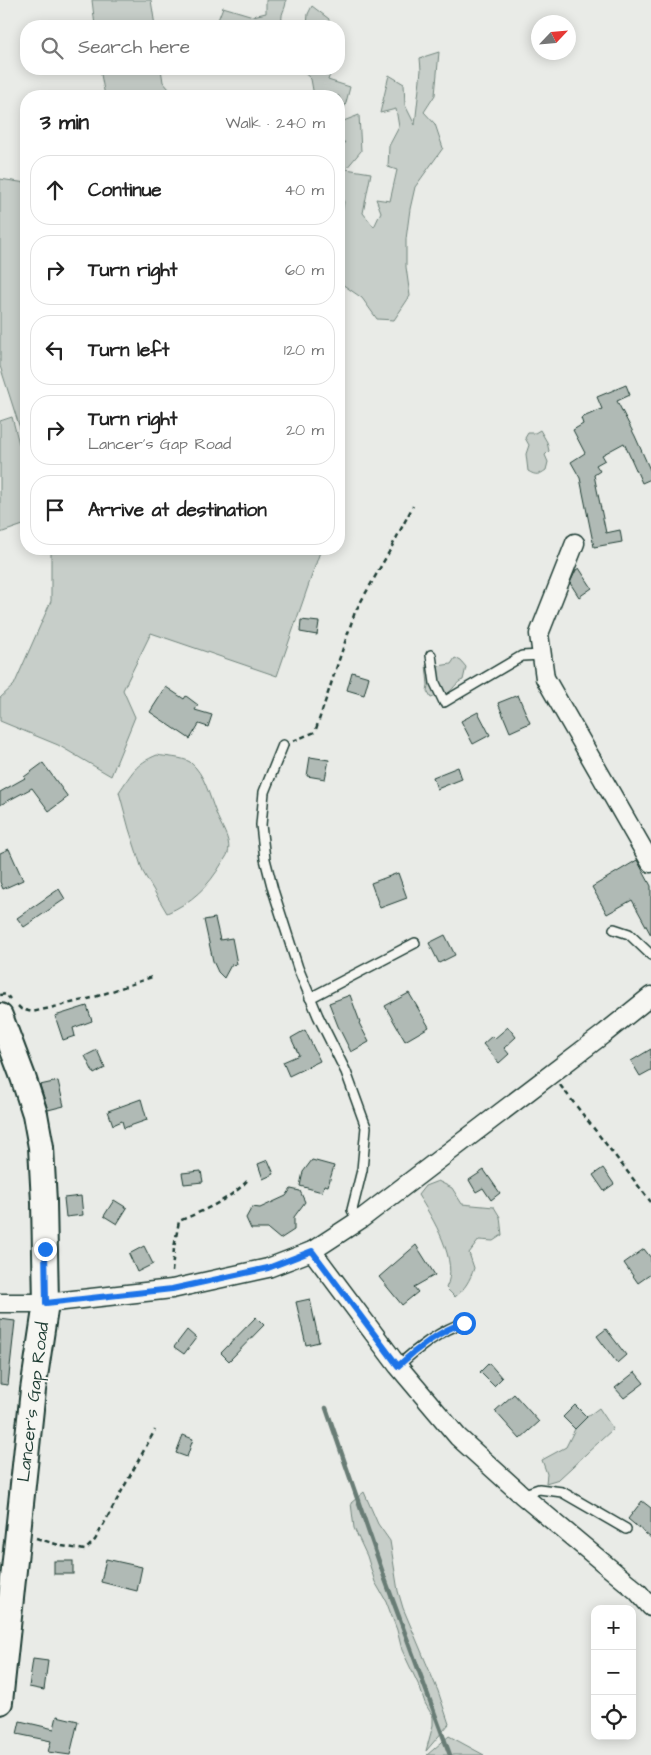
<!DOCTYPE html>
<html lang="en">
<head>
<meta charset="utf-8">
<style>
	:root { --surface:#fff; --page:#f6f6f6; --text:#222; --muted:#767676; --line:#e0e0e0 }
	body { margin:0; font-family:"Architects Daughter",sans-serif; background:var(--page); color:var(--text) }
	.controls { position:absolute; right:15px; bottom:15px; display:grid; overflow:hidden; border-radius:10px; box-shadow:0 2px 12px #0003 }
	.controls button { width:45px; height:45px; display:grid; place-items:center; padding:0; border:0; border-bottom:1px solid var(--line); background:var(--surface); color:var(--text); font:25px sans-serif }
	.compass { position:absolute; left:531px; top:15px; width:45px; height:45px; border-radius:50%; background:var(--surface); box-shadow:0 2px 12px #0003; rotate:64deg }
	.stop { position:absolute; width:15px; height:15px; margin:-11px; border:4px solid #1a73e8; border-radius:50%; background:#fff }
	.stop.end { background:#1a73e8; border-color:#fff; box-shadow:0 1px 5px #0008 }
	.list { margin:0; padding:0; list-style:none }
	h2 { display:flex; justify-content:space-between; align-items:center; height:65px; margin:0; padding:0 20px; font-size:21px }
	h2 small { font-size:16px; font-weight:400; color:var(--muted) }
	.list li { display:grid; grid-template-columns:32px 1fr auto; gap:15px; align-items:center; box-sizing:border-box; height:70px; margin:0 10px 10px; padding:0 10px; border:1px solid var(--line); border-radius:20px }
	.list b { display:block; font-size:19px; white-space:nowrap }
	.list p { margin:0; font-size:16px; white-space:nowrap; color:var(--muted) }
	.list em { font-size:16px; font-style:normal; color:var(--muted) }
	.icon { flex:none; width:28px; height:28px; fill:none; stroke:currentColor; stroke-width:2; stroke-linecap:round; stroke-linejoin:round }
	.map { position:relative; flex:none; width:651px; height:1755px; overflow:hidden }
	.search { position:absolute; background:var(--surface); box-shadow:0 2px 12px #0003; left:20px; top:20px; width:325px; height:55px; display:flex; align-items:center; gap:12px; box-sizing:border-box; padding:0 18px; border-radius:20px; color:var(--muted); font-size:19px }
	.panel { position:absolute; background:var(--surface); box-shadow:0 2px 12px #0003; left:20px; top:90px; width:325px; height:465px; border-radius:20px }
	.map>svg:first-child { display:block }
</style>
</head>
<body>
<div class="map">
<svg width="651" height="1755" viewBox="0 0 651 1755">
	<rect width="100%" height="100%" fill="#e9ebe7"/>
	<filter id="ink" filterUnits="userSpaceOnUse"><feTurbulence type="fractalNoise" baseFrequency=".02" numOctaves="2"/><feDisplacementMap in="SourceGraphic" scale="10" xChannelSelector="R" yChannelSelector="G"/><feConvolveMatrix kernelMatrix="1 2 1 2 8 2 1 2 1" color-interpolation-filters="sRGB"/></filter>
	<g filter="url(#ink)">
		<g fill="#c7cec9" stroke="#73867e">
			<path d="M 92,0 L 151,0 L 155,26 L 95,26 Z"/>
			<path d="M 266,0 L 286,0 C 286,12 279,11 283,26 L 232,26 L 218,20 L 223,7 L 253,16 L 266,13 Z"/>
			<path d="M 312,6 L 329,19 L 328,26 L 307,26 L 308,14 Z"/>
			<path d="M 439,52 L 435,95 L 424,112 L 435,124 L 443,148 L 415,187 L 410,209 L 406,239 L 406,267 L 410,296 L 394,320 L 377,319 L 362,298 L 339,282 L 339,233 L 344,202 L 339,192 L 339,150 L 345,142 L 339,143 L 339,96 L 314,96 L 311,79 L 300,69 L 332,69 L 328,80 L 350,87 L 341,122 L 359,115 L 361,151 L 346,169 L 371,173 L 363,213 L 374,227 L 381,212 L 376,199 L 390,201 L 397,170 L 388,167 L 389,146 L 399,127 L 396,109 L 380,113 L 389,75 L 404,84 L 405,105 L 415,125 L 421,70 L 420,58 Z"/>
			<path d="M 100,69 L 161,69 L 163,82 L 175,96 L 105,96 Z"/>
			<path d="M 0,179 L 26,183 L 26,447 L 0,366 Z"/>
			<path d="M 12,417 L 26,470 L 26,524 L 0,533 L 0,421 Z"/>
			<path d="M 540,430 L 547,442 L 549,451 L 545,455 L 548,462 L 546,470 C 539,475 536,476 528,471 L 526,454 L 529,445 L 525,438 L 528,433 L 535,433 Z"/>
			<path d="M 51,549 L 321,549 L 277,676 L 151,633 L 123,690 L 135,717 L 111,776 L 58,745 L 0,721 L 0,698 L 14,685 L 51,601 Z"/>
			<path d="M 455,658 L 461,661 L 466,667 L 463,680 C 456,682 453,690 447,694 C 443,697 436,695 431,698 L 427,691 L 428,685 L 426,665 L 432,661 L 438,666 L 451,664 Z"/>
			<path d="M 157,755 C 166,757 182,757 190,762 C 205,774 209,796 216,813 C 220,825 232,840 228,853 C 227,856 224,860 222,863 C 209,886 191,903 167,913 L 143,872 L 129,829 L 119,792 C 132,773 135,764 157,755 Z"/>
			<path d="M 438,1181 L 452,1188 L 462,1204 L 494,1207 L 500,1217 L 502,1235 L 493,1241 L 479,1240 L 469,1253 L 474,1268 C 470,1280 465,1289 455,1297 L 446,1288 C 460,1262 432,1217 418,1195 L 425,1186 Z"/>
			<path d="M 599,1408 L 613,1429 L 559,1479 L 546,1483 L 547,1474 L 542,1460 L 566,1447 L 575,1429 L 587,1417 Z"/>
			<path d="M 364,1492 L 378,1524 L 390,1541 L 398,1591 L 403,1608 L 438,1691 L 449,1724 L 426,1751 L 433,1725 L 433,1717 L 425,1703 L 420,1688 L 402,1650 L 397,1630 L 386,1601 L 375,1582 L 367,1556 L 354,1528 L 351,1503 Z"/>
			<path d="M 449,1736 L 484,1755 L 427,1755 Z"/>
		</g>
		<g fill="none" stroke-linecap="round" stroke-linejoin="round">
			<path stroke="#687c75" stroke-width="4.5" d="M 326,1408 L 385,1579 L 450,1755"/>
		</g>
		<g fill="#b0bab5" stroke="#1f3d34">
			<path d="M 626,385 L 630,395 L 617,401 L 635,436 L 651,472 L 651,479 L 642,483 L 624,443 L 602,455 L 605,460 L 596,465 L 600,471 L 594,475 L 606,533 L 620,530 L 622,542 L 594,547 L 580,478 L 571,462 L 585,453 L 573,430 L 583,424 L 581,418 L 602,409 L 597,397 Z"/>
			<path d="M 579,568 L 592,588 L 579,597 L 570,583 L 576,570 Z"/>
			<path d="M 301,620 L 319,622 L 317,635 L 300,632 Z"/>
			<path d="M 352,672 L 369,677 L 364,695 L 347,690 Z"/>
			<path d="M 166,687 L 184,699 L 186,696 L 198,705 L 195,710 L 212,715 L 208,727 L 199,724 L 190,739 L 150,712 Z"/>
			<path d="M 518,695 L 530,723 L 510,732 L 498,703 Z"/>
			<path d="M 478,712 L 490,735 L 473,744 L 461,721 Z"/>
			<path d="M 310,757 L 329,760 L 325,779 L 307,776 Z"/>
			<path d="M 43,763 L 68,797 L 49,811 L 32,788 L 0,805 L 0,792 L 25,778 L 24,777 Z"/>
			<path d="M 458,767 L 462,779 L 437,789 L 433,777 Z"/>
			<path d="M 9,849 L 23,880 L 3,889 L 0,882 L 0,853 Z"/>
			<path d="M 637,860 L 651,886 L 651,935 L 632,900 L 607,914 L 592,887 Z"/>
			<path d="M 398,873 L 407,898 L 380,908 L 371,883 Z"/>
			<path d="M 59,889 L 65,899 L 24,927 L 17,918 Z"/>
			<path d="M 215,918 L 220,940 L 232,938 L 237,964 L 231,965 L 224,978 L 218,972 L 213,961 L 204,920 Z"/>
			<path d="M 445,935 L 455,955 L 439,963 L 429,943 Z"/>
			<path d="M 409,993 L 429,1027 L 405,1041 L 385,1006 Z"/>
			<path d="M 350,995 L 360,1022 L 359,1023 L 369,1042 L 351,1052 L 338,1026 L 329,1003 Z"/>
			<path d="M 87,1006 L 92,1021 L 73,1028 L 75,1036 L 63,1040 L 55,1016 Z"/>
			<path d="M 508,1027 L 516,1037 L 504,1048 L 509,1054 L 499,1063 L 483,1044 L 492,1036 L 494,1039 Z"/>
			<path d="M 305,1030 L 320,1061 L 289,1076 L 283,1062 L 299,1055 L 291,1038 Z"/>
			<path d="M 651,1049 L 651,1070 L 640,1076 L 631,1061 Z"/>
			<path d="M 97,1050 L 105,1068 L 94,1074 L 85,1056 Z"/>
			<path d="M 58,1081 L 64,1106 L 48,1110 L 40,1085 Z"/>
			<path d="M 141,1099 L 147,1120 L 124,1128 L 122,1121 L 113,1125 L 108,1111 Z"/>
			<path d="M 268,1160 L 274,1174 L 263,1179 L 258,1164 Z"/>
			<path d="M 312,1160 L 334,1166 L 328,1186 L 324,1185 L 322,1192 L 300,1186 L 303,1172 Z"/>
			<path d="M 603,1168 L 614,1184 L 604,1191 L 593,1175 Z"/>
			<path d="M 484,1170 L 500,1193 L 491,1200 L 483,1188 L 476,1192 L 469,1180 Z"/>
			<path d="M 201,1171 L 203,1182 L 184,1184 L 182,1173 Z"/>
			<path d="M 291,1189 L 300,1191 L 305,1202 L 294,1217 L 294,1230 L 280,1239 L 268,1229 L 251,1229 L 246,1218 L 252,1207 L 260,1208 L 286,1196 Z"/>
			<path d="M 81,1196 L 83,1215 L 66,1217 L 64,1198 Z"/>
			<path d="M 114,1200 L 127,1208 L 117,1224 L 104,1216 Z"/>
			<path d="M 416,1245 L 435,1275 L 414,1287 L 418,1292 L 402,1305 L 379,1277 Z"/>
			<path d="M 144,1246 L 153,1264 L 137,1272 L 129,1254 Z"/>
			<path d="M 644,1249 L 651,1258 L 651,1274 L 638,1283 L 624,1263 Z"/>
			<path d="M 310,1299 L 319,1342 L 306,1345 L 296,1302 Z"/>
			<path d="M 256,1317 L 264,1325 L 229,1361 L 221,1353 Z"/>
			<path d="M 0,1319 L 15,1321 L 8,1385 L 0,1384 Z"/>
			<path d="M 606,1329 L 626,1355 L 617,1363 L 597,1336 Z"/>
			<path d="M 187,1330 L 196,1338 L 184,1354 L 174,1347 Z"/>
			<path d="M 489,1363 L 502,1378 L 494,1386 L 480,1372 Z"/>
			<path d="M 635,1372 L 644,1383 L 624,1398 L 615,1388 Z"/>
			<path d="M 514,1394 L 539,1422 L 520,1439 L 495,1411 Z"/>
			<path d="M 575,1405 L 587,1417 L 575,1429 L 563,1417 Z"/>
			<path d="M 183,1435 L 193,1439 L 187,1457 L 176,1453 Z"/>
			<path d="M 642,1501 L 651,1508 L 651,1538 L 628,1519 Z"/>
			<path d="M 106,1559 L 142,1567 L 137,1591 L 101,1582 Z"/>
			<rect x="54" y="1561" width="19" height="13"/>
			<path d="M 33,1659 L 48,1661 L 44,1690 L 29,1687 Z"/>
			<path d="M 57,1716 L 78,1721 L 70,1755 L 48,1752 L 51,1741 L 17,1734 L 20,1721 L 54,1729 Z"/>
		</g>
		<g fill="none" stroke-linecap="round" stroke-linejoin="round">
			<g stroke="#1f3d34" stroke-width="12">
				<g id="service">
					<path d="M 431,655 L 435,683 L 444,702 L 522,656 L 542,655"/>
					<path d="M 283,745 L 264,792 L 261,825 L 265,859 L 273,890 L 298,968 L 318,1016 L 346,1072 L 366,1127 L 362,1170 L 352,1210 L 358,1221"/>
					<path d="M 614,929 L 629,934 L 651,955"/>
					<path d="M 310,998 L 415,943"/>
					<path d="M 398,1366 C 415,1350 442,1329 464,1323"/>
					<path d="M 522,1495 L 539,1489 L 562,1492 L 626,1529"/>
				</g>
			</g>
			<g stroke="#1f3d34" stroke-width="21">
				<g id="minor">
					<path d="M 575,543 L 539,634 L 545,678 L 651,863"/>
					<path d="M 312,1251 L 398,1366 L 458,1437 L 522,1495 L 637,1591 L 651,1607"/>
					<path d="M 0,1303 L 46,1303 L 172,1289 L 268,1268 L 312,1251 L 361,1219 L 605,1033 L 651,996"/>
				</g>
			</g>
			<g stroke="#1f3d34" stroke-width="28">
				<path id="secondary" d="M 0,1016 L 23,1077 L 35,1114 L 41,1147 L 44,1202 L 46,1303 L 33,1390 L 0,1702"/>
			</g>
			<g stroke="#1f3d34" stroke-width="2.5" stroke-dasharray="5 4" stroke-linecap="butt">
				<path d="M 293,741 L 315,732 L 355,612 L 389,552 L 413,506"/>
				<path d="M 0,995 L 6,994 L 10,999"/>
				<path d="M 18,1006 L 21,1009 L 32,1012 L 50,1008 L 92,998 L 152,977"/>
				<path d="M 560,1085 L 651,1202"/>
				<path d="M 172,1272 L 174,1248 L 179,1221 C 203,1211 229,1200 247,1181"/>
				<path d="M 36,1538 L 62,1546 L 85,1550 L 95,1540 L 155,1430"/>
			</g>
			<use href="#service" stroke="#f6f6f2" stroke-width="9"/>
			<use href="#minor" stroke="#f6f6f2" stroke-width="18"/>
			<use href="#secondary" stroke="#f6f6f2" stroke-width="24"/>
		</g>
	</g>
	<g fill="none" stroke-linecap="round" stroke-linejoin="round" filter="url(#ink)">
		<path stroke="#1a73e8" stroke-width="6" d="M 45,1249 L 46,1303 L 172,1289 L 268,1268 L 312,1251 L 398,1366 C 415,1350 442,1329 464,1323"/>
	</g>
	<g text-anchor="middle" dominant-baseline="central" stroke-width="4" stroke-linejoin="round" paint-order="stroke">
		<g font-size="18" fill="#1f3d34" stroke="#f6f6f2">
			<text transform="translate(33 1402) rotate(-83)">Lancer's Gap Road</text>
		</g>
	</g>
</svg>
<div class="controls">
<button>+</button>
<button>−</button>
<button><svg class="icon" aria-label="locate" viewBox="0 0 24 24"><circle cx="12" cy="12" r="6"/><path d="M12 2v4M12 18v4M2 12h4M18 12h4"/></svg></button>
</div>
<svg class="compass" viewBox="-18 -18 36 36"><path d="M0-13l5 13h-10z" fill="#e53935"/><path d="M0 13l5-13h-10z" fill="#767676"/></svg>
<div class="stop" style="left:464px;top:1323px"></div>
<div class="stop end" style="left:45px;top:1249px"></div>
<div class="search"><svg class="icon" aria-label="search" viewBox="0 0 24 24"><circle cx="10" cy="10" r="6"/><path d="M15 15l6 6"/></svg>Search here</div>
<section class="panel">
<h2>3 min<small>Walk · 240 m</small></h2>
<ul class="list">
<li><svg class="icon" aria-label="ahead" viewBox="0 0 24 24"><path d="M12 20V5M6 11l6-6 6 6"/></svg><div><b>Continue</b></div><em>40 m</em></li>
<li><svg class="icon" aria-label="right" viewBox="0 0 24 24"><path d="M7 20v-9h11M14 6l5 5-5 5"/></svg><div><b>Turn right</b></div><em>60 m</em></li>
<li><svg class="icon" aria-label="left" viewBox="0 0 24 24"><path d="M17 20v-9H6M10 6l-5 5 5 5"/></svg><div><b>Turn left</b></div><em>120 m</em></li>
<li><svg class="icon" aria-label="right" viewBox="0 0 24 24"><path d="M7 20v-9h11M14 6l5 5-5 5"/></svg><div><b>Turn right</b><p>Lancer's Gap Road</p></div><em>20 m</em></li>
<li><svg class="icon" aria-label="arrive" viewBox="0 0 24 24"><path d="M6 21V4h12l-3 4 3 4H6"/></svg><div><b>Arrive at destination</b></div></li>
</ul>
</section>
</div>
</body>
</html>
